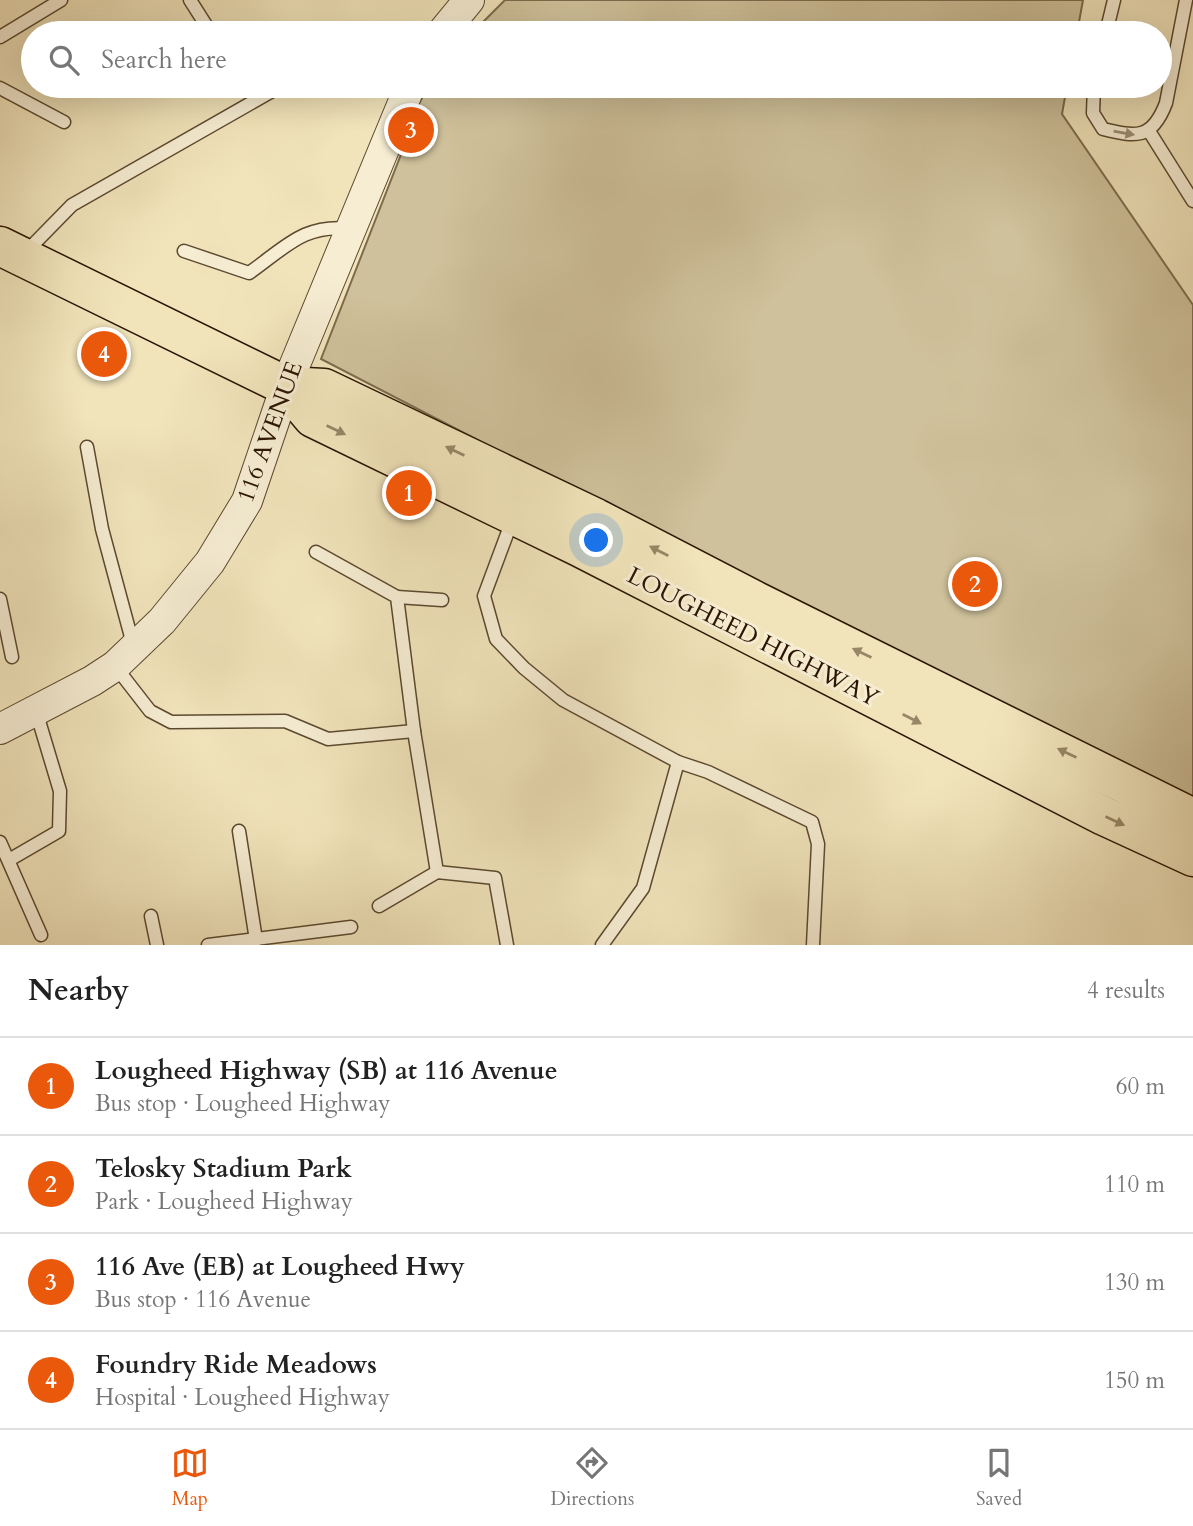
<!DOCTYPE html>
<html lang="en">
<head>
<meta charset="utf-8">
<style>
	:root { --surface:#fff; --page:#f6f6f6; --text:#222; --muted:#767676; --line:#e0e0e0; --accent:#ea580c }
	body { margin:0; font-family:Cardo,serif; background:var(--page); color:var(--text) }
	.you { position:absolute; left:597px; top:541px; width:24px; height:24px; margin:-18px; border:5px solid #fff; border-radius:50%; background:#1a73e8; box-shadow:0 0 0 10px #1a73e833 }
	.badge { display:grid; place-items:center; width:46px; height:46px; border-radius:50%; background:var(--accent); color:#fff; font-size:23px; font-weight:700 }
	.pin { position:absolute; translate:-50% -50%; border:4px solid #fff; box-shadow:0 2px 7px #0006 }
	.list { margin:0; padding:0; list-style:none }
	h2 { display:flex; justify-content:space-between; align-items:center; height:91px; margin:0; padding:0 28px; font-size:30px }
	h2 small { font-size:23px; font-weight:400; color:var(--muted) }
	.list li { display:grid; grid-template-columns:46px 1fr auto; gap:21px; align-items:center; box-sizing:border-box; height:98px; padding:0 28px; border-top:2px solid var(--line) }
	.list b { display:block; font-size:26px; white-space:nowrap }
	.list p { margin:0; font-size:23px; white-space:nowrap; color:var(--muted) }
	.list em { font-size:23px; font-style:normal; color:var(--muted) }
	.icon { flex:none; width:38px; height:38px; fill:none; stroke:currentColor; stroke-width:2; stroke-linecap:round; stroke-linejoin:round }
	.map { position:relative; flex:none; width:1193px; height:945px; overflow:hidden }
	.search { position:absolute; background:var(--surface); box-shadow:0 7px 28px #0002; left:21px; right:21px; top:21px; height:77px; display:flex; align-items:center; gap:18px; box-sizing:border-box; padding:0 24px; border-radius:38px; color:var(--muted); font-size:26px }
	.sheet { height:483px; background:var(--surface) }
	nav { display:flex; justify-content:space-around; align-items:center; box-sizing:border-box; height:98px; border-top:2px solid var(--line); background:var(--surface); font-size:19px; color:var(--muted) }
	nav a { display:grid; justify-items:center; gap:4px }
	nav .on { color:var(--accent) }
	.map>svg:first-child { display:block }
</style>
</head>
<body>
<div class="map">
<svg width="1193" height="945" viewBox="0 0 1193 945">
	<rect width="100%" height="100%" fill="#f1e4bb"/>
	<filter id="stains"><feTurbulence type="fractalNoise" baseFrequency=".00286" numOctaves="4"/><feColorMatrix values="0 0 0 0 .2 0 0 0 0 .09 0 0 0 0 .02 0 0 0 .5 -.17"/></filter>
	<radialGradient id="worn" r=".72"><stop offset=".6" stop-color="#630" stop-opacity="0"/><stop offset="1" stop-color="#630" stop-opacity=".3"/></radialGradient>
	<g fill="#cfc19b" stroke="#7d6b4e" stroke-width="2">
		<path d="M 505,0 L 1083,0 L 1077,33 L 472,33 Z"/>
		<path d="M 428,86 L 1067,86 L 1062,114 L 1193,305 L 1193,809 L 321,359 L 400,157 L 408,125 Z"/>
	</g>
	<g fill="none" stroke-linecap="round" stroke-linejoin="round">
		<g stroke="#5c492f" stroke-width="15">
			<g id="service">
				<path d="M 190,0 L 211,33"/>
				<path d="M 1106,33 L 1114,0"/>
				<path d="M 0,37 L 61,0"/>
				<path d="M 1094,86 L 1093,113 L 1103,129 C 1136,137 1152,140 1166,103 L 1186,0"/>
				<path d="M 0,88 L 64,122"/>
				<path d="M 1149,131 L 1193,201"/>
				<path d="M 184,251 L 249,273 C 285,248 304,223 351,229"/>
				<path d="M 25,253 L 72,205 L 281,86"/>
				<path d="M 87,447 L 102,529 L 134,648"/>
				<path d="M 513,518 L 484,596 L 496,639 L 524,668 L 563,700 L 678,762"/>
				<path d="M 316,552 L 397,597 L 414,731 L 437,872"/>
				<path d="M 397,597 L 442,600"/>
				<path d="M 0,599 L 12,657"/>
				<path d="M 115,666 L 150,711 L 171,722 L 285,721 L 328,739 L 414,731"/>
				<path d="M 239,831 L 256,940"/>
				<path d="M 0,842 L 41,935"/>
				<path d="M 9,860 L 59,831 L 60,791 L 36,711"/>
				<path d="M 379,906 L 437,872 L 495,878 L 507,945"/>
				<path d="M 151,916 L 157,945"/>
				<path d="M 208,945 L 351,927"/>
				<path d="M 602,945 L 643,888 L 678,762 L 708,772 L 812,822 L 818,844 L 813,945"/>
			</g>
		</g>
		<g stroke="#5c492f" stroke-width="32">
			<g id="tertiary">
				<path d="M 442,33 L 469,0"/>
				<path d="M 0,729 L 92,681 L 115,666 L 162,621 L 210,562 L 247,501 L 286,386 L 410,86"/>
			</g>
		</g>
		<g stroke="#2b1500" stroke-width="41">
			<g id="primary">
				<path d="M 0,246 L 286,386 L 313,418 L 579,547 L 1104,816 L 1193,857"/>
				<path d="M 286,386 L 324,388 L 596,518 L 756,601 L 1193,818"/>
			</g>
		</g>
		<use href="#service" stroke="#f6edd3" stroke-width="12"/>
		<use href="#tertiary" stroke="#f6edd3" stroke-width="30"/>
		<use href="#primary" stroke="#f1e4bb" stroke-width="38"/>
	</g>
	<defs><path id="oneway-solid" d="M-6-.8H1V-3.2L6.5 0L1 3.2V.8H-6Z" transform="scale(1.75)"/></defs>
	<use fill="#9b8c74" href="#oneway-solid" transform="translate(1124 133) rotate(10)"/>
	<g fill="#988767">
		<use href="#oneway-solid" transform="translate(336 430) rotate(26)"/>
		<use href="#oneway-solid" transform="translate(455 451) rotate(-154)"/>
		<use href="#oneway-solid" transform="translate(659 551) rotate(-153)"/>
		<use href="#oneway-solid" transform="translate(862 653) rotate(-154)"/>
		<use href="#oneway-solid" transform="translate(912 719) rotate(27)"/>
		<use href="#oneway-solid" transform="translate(1067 753) rotate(-154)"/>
		<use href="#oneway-solid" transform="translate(1115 821) rotate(25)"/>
	</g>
	<g text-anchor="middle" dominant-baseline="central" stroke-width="6" stroke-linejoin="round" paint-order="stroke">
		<g font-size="24" fill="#2b1500" stroke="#f6edd3">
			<text transform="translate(270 432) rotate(-70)">116 AVENUE</text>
			<text transform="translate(753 637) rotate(27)">LOUGHEED HIGHWAY</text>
		</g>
	</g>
	<rect width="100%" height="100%" filter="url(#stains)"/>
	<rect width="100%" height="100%" fill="url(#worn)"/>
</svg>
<div class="you"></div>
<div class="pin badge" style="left:409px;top:493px">1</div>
<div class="pin badge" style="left:975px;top:584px">2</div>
<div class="pin badge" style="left:411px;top:130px">3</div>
<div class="pin badge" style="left:104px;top:354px">4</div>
<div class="search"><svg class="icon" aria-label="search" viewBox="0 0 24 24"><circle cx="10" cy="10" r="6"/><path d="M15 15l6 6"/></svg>Search here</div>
</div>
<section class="sheet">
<h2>Nearby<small>4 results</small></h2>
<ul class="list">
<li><span class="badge">1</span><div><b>Lougheed Highway (SB) at 116 Avenue</b><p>Bus stop · Lougheed Highway</p></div><em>60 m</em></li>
<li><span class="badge">2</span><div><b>Telosky Stadium Park</b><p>Park · Lougheed Highway</p></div><em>110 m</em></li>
<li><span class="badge">3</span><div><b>116 Ave (EB) at Lougheed Hwy</b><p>Bus stop · 116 Avenue</p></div><em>130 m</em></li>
<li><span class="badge">4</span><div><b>Foundry Ride Meadows</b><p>Hospital · Lougheed Highway</p></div><em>150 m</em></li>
</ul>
</section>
<nav>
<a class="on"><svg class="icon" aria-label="map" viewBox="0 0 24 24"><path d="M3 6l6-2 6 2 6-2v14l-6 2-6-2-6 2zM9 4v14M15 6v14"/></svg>Map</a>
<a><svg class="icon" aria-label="directions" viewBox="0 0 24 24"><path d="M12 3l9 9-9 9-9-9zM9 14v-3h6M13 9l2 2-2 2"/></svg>Directions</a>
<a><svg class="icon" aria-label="saved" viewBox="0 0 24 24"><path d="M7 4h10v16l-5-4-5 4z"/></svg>Saved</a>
</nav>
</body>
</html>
